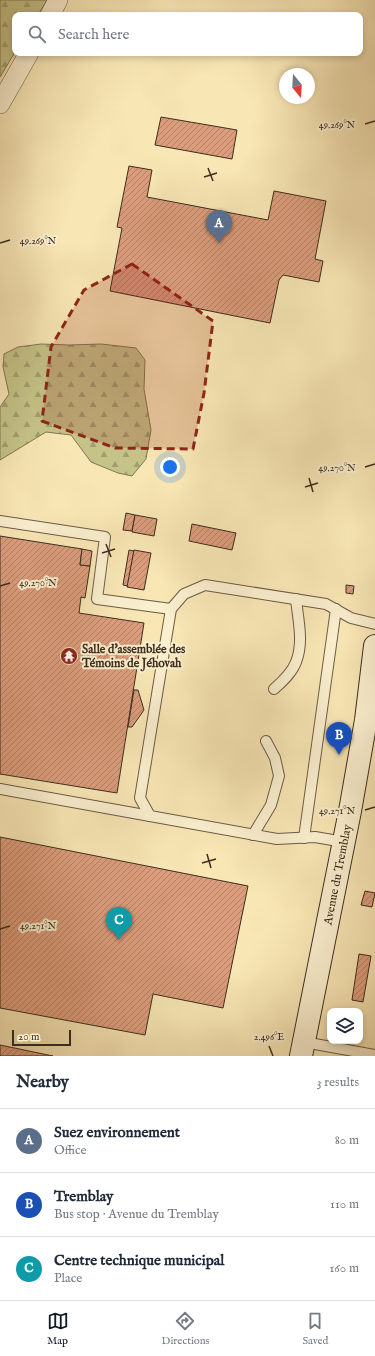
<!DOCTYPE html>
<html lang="en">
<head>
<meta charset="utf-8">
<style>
	:root { --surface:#fff; --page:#f6f6f7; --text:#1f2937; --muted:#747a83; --line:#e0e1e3; --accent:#111827 }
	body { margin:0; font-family:"IM FELL English",serif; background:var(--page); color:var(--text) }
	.controls { position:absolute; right:12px; bottom:12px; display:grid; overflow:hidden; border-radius:8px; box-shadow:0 2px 6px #0003 }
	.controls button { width:36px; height:36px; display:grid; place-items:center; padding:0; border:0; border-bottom:1px solid var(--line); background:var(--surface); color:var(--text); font:20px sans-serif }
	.compass { position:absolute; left:279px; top:68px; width:36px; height:36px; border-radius:50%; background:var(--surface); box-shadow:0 2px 6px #0003; rotate:162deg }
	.scale { position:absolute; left:12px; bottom:10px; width:59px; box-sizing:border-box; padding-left:4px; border:2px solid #3d2d1e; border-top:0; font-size:11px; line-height:14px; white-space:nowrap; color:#3d2d1e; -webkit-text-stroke:3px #faefcf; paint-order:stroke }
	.you { position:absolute; left:170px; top:467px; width:14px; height:14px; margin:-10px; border:3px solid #fff; border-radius:50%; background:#1a73e8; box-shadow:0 0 0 6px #1a73e833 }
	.badge { display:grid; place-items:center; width:26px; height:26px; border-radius:50%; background:var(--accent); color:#fff; font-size:13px; font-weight:700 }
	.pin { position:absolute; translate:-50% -33px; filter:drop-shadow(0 1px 2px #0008) }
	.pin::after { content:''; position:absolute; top:21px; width:14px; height:12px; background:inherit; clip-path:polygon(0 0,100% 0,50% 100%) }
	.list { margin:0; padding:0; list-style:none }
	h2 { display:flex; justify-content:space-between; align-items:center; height:52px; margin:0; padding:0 16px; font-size:17px }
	h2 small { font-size:13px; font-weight:400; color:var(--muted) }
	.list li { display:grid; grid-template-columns:26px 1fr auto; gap:12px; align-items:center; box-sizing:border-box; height:64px; padding:0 16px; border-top:1px solid var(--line) }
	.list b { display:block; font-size:15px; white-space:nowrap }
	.list p { margin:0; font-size:13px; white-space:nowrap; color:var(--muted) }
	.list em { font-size:13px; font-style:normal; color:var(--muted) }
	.icon { flex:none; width:22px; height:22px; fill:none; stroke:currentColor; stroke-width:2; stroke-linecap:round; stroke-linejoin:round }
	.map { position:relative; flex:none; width:375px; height:1056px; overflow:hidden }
	.search { position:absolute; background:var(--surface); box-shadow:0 2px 6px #0003; left:12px; right:12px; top:12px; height:44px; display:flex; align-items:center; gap:10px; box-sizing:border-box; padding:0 14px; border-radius:8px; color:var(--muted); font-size:15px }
	.sheet { height:244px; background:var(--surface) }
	nav { display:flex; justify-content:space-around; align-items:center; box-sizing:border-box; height:56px; border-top:1px solid var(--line); background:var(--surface); font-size:11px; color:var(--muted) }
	nav a { display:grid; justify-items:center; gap:2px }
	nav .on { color:var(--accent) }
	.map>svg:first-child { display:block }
</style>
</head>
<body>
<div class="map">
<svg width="375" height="1056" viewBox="0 0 375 1056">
	<defs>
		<pattern id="forest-firs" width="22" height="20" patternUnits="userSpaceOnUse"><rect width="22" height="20" fill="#c5c388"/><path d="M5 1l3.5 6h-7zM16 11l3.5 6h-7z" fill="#a19f6f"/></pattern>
		<pattern id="building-hatch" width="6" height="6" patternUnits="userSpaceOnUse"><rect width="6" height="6" fill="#dc9d7c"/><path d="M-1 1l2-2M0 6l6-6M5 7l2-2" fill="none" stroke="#b48065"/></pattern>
	</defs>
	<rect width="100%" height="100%" fill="#f8e6b5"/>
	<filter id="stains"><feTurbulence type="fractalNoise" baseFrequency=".005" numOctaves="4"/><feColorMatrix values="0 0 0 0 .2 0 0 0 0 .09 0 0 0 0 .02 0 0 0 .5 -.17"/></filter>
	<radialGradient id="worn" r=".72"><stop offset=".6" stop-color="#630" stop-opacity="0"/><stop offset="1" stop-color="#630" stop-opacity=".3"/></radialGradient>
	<g fill="url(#forest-firs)" stroke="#817853">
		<path d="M 0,0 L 47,0 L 38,15 L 15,15 L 15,52 L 0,77 Z"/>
		<path d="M 41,344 L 69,345 L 101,344 L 136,348 L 145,360 L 144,389 L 151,430 L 146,459 L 132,476 L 118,473 L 91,462 L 71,435 L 46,432 L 0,460 L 0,407 L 9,394 L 3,367 L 4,354 L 18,347 Z"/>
	</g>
	<g fill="url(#building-hatch)" stroke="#3d2d1e">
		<path d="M 161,117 L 237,130 L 232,159 L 155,145 Z"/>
		<path d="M 129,166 L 152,170 L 147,197 L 268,220 L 274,191 L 326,201 L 315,259 L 323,261 L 319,282 L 283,275 L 279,280 L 270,323 L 110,291 L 122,228 L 117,227 Z"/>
		<path d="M 126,513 L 135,515 L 132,531 L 123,530 Z"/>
		<path d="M 135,515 L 157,519 L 154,536 L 132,532 Z"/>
		<path d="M 192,524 L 236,533 L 232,550 L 189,541 Z"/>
		<path d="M 0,536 L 82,549 L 80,565 L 90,566 L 85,598 L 81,597 L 79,613 L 144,623 L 117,793 L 0,774 Z"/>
		<path d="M 82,549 L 92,551 L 90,566 L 80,565 Z"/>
		<path d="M 129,550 L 134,551 L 128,586 L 123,585 Z"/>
		<path d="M 134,550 L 151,553 L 144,590 L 127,587 Z"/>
		<path d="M 346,585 L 354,586 L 353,594 L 346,593 Z"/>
		<path d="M 134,690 L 138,690 L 144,710 L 132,727 L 128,727 Z"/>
		<path d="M 0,837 L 248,886 L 223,1008 L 153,994 L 145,1035 L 0,1008 Z"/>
		<path d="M 365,891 L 375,893 L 372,907 L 361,905 Z"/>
		<path d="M 359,954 L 371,956 L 363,1002 L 352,1000 Z"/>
		<path d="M 0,1045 L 53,1056 L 0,1056 Z"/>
	</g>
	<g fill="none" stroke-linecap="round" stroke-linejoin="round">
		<g stroke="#6c5b44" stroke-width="12">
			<g id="service">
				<path d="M 0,521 L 105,537 L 97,599 L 171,609"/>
				<path d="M 274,689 C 282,682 292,673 296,662 C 304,642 298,620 296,599"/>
				<path d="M 0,789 L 150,816"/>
				<path d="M 253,835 L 271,805 L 279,776 L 275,758 L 266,741"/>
				<path d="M 304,838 L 336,609"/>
				<path d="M 344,842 L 315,837 L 277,839 L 150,816 L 140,798 L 171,609 L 184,594 L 205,585 L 326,604 L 351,618 L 375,624"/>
				<path d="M 304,1042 L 375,1055"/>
			</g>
		</g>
		<g stroke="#6c5b44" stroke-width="20">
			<g id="minor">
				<path d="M 50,15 L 58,0"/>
				<path d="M 0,104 L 29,53"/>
			</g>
		</g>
		<g stroke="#3d2d1e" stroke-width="24">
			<g id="secondary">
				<path id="s1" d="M 301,1056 L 350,811 L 366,720 L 375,646"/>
			</g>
		</g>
		<use href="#service" stroke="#faefcf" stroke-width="10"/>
		<use href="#minor" stroke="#faefcf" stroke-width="19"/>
		<use href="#secondary" stroke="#faefcf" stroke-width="22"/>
	</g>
	<path fill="#8f2418" fill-opacity="0.2" stroke="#8f2418" stroke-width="3" stroke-dasharray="8 5" stroke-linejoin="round" d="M 132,264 L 213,321 L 204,393 L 193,449 L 115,448 L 42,421 L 51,347 L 84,290 Z"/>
	<path fill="none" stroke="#3d2d1e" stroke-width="1.5" d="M 365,124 L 375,121M 208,168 L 213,181M 204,177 L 217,173M 0,243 L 10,240M 365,467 L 375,464M 309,478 L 313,492M 305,487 L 318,483M 106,544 L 111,557M 102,553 L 115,549M 0,586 L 10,583M 365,810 L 375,807M 207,854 L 211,868M 202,863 L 216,859M 0,929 L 10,926M 269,1046 L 273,1056"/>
	<defs>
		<g id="temple-disc" transform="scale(0.9)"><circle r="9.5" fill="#8f2418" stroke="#faefcf"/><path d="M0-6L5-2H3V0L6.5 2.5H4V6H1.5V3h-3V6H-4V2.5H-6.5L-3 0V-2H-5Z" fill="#fff"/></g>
	</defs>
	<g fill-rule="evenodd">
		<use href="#temple-disc" x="69" y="656"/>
	</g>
	<g text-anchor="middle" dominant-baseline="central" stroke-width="4" stroke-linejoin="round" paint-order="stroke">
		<g font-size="12" font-weight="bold" fill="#3d2d1e" stroke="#faefcf" text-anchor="start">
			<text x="82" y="649">Salle d'assemblée des<tspan x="82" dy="14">Témoins de Jéhovah</tspan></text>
		</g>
		<g font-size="12" fill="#3d2d1e" stroke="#faefcf">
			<text stroke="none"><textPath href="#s1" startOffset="185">Avenue du Tremblay</textPath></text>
		</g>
	</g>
	<g font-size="10" text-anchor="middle" fill="#3d2d1e" stroke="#faefcf" stroke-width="4" stroke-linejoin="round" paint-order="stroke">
		<text x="337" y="128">49.269°N</text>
		<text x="38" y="244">49.269°N</text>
		<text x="337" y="471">49.270°N</text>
		<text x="38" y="586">49.270°N</text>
		<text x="337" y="814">49.271°N</text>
		<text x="38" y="929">49.271°N</text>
		<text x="269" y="1040">2.496°E</text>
	</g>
	<rect width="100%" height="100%" filter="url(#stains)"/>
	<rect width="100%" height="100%" fill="url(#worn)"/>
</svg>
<div class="controls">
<button><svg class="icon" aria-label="layers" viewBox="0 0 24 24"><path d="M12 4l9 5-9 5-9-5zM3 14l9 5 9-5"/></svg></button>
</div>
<svg class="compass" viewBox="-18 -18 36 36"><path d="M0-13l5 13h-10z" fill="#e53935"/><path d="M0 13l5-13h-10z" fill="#747a83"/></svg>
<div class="scale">20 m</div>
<div class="you"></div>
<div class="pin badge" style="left:219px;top:243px;background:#5c6f8a">A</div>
<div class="pin badge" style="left:339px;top:755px;background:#1a4fb4">B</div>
<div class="pin badge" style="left:119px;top:940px;background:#0f9aa8">C</div>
<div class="search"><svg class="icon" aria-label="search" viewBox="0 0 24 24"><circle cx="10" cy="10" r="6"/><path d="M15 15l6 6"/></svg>Search here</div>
</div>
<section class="sheet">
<h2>Nearby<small>3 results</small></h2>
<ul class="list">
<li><span class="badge" style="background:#5c6f8a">A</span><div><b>Suez environnement</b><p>Office</p></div><em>80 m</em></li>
<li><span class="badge" style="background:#1a4fb4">B</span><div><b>Tremblay</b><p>Bus stop · Avenue du Tremblay</p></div><em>110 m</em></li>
<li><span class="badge" style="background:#0f9aa8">C</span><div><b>Centre technique municipal</b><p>Place</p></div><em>160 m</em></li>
</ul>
</section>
<nav>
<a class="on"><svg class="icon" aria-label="map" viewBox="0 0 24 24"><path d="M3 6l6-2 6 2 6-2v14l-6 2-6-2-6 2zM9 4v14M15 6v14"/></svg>Map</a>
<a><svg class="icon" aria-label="directions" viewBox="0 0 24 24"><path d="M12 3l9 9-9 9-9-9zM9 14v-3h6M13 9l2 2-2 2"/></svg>Directions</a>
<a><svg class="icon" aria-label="saved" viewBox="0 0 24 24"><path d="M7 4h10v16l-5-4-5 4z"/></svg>Saved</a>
</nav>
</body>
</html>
